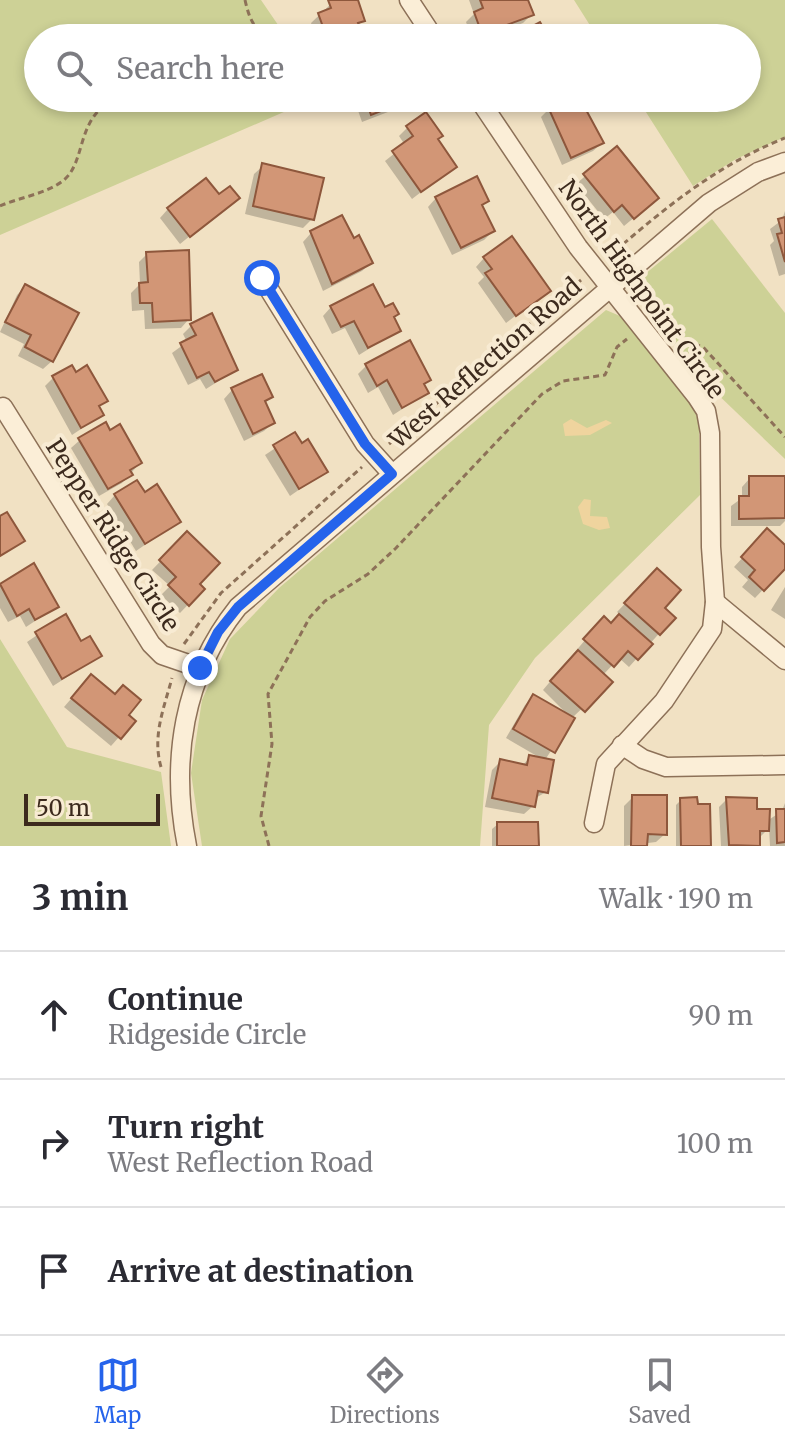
<!DOCTYPE html>
<html lang="en">
<head>
<meta charset="utf-8">
<style>
	:root { --surface:#fff; --page:#f2f2f3; --text:#2b2b33; --muted:#7c7c81; --line:#e1e1e2; --accent:#2563eb }
	body { margin:0; font-family:Merriweather,serif; background:var(--page); color:var(--text) }
	.scale { position:absolute; left:24px; bottom:20px; width:136px; box-sizing:border-box; padding-left:8px; border:4px solid #3c2a1d; border-top:0; font-size:22px; line-height:28px; white-space:nowrap; color:#3c2a1d; -webkit-text-stroke:6px #f8ebd3; paint-order:stroke }
	.stop { position:absolute; width:24px; height:24px; margin:-18px; border:6px solid #2563eb; border-radius:50%; background:#fff }
	.stop.end { background:#2563eb; border-color:#fff; box-shadow:0 2px 8px #0008 }
	.list { margin:0; padding:0; list-style:none }
	h2 { display:flex; justify-content:space-between; align-items:center; height:104px; margin:0; padding:0 32px; font-size:34px }
	h2 small { font-size:26px; font-weight:400; color:var(--muted) }
	.list li { display:grid; grid-template-columns:52px 1fr auto; gap:24px; align-items:center; box-sizing:border-box; height:128px; padding:0 32px; border-top:2px solid var(--line) }
	.list b { display:block; font-size:30px; white-space:nowrap }
	.list p { margin:0; font-size:26px; white-space:nowrap; color:var(--muted) }
	.list em { font-size:26px; font-style:normal; color:var(--muted) }
	.icon { flex:none; width:44px; height:44px; fill:none; stroke:currentColor; stroke-width:2; stroke-linecap:round; stroke-linejoin:round }
	.map { position:relative; flex:none; width:785px; height:846px; overflow:hidden }
	.search { position:absolute; background:var(--surface); box-shadow:0 4px 12px #0003; left:24px; right:24px; top:24px; height:88px; display:flex; align-items:center; gap:20px; box-sizing:border-box; padding:0 28px; border-radius:44px; color:var(--muted); font-size:30px }
	.sheet { height:488px; background:var(--surface) }
	nav { display:flex; justify-content:space-around; align-items:center; box-sizing:border-box; height:112px; border-top:2px solid var(--line); background:var(--surface); font-size:22px; color:var(--muted) }
	nav a { display:grid; justify-items:center; gap:4px }
	nav .on { color:var(--accent) }
	.map>svg:first-child { display:block }
</style>
</head>
<body>
<div class="map">
<svg width="785" height="846" viewBox="0 0 785 846">
	<rect width="100%" height="100%" fill="#f1e1c3"/>
	<g fill="#cdd196">
		<path d="M 0,0 L 261,0 L 287,38 L 38,38 L 38,98 L 316,98 L 0,235 Z"/>
		<path d="M 574,0 L 785,0 L 785,137 L 736,159 L 693,186 L 637,98 L 747,98 L 747,38 L 598,38 Z"/>
		<path d="M 712,219 L 785,313 L 785,459 L 711,388 L 635,297 L 639,279 Z"/>
		<path d="M 606,310 L 620,316 L 694,407 L 699,425 L 700,495 L 535,658 L 489,725 L 480,846 L 202,846 L 191,773 L 202,700 L 230,639 L 279,588 Z"/>
		<path d="M 0,639 L 67,747 L 161,772 L 171,846 L 0,846 Z"/>
	</g>
	<g fill="#efd49e">
		<path d="M 571,419 L 587,428 L 606,420 L 612,423 L 590,435 L 565,436 L 563,424 Z"/>
		<path d="M 584,499 L 591,500 L 590,516 L 607,517 L 610,528 L 599,530 L 583,524 L 578,507 Z"/>
	</g>
	<g fill="#0003">
		<path d="M 335,0 L 355,0 L 363,20 L 357,26 L 362,38 L 316,38 L 311,23 Z"/>
		<path d="M 469,0 L 526,0 L 532,14 L 523,23 L 482,38 L 472,38 L 466,22 L 474,14 Z"/>
		<path d="M 343,98 L 395,98 L 397,104 L 388,112 L 362,122 L 354,99 L 344,103 Z"/>
		<path d="M 524,98 L 544,98 L 529,106 Z"/>
		<path d="M 549,109 L 572,113 L 602,143 L 593,151 L 562,165 L 541,117 Z"/>
		<path d="M 407,128 L 436,140 L 455,166 L 412,199 L 385,161 L 405,145 L 399,136 Z"/>
		<path d="M 617,149 L 648,206 L 624,226 L 613,212 L 604,219 L 576,184 Z"/>
		<path d="M 263,166 L 312,219 L 303,228 L 245,214 L 254,174 Z"/>
		<path d="M 219,197 L 237,198 L 180,244 L 160,218 L 168,209 Z"/>
		<path d="M 436,198 L 487,201 L 481,207 L 493,231 L 484,240 L 452,255 L 428,207 Z"/>
		<path d="M 785,211 L 785,274 L 779,276 L 770,245 L 774,241 L 770,229 L 782,220 Z"/>
		<path d="M 311,233 L 353,241 L 371,263 L 362,271 L 323,291 L 303,242 Z"/>
		<path d="M 147,254 L 189,319 L 181,328 L 145,329 L 144,310 L 132,311 L 131,293 L 140,284 L 139,262 Z"/>
		<path d="M 484,258 L 548,291 L 506,323 L 478,283 L 484,277 L 476,267 Z"/>
		<path d="M 25,287 L 52,361 L 43,369 L 18,356 L 24,344 L 0,332 L 17,295 Z"/>
		<path d="M 331,307 L 384,310 L 399,330 L 359,355 L 345,328 L 332,334 L 323,316 Z"/>
		<path d="M 191,326 L 236,370 L 206,389 L 200,379 L 188,385 L 172,353 L 187,342 L 183,334 Z"/>
		<path d="M 366,366 L 429,379 L 423,386 L 427,393 L 393,415 L 378,387 L 368,393 L 358,374 Z"/>
		<path d="M 53,378 L 106,401 L 98,408 L 102,415 L 72,435 L 45,386 Z"/>
		<path d="M 232,390 L 271,397 L 264,404 L 273,423 L 264,431 L 244,441 L 224,399 Z"/>
		<path d="M 295,435 L 326,471 L 290,496 L 265,455 Z"/>
		<path d="M 80,440 L 140,463 L 122,483 L 99,496 L 71,448 Z"/>
		<path d="M 750,478 L 785,478 L 785,521 L 780,526 L 731,526 L 731,506 L 742,498 L 742,487 Z"/>
		<path d="M 144,494 L 178,522 L 136,551 L 107,504 L 115,495 Z"/>
		<path d="M 767,531 L 785,547 L 785,566 L 755,598 L 742,587 L 748,580 L 734,567 Z"/>
		<path d="M 187,534 L 197,584 L 203,589 L 180,613 L 161,595 L 170,586 L 152,570 Z"/>
		<path d="M 33,566 L 56,607 L 26,627 L 20,616 L 8,622 L 0,608 L 0,584 Z"/>
		<path d="M 657,570 L 662,608 L 673,618 L 629,667 L 619,658 L 603,675 L 610,682 L 573,717 L 545,760 L 546,792 L 534,799 L 533,806 L 524,814 L 485,807 L 492,770 L 501,761 L 522,766 L 530,757 L 542,759 L 506,738 L 525,705 L 534,696 L 570,717 L 543,690 L 596,627 L 611,625 L 621,615 L 617,612 Z"/>
		<path d="M 785,587 L 785,619 L 771,610 Z"/>
		<path d="M 65,616 L 81,643 L 100,656 L 53,686 L 27,642 Z"/>
		<path d="M 83,685 L 126,716 L 119,737 L 111,746 L 64,707 Z"/>
		<path d="M 633,797 L 665,834 L 656,842 L 624,846 L 624,806 Z"/>
		<path d="M 727,799 L 755,811 L 767,821 L 782,811 L 785,803 L 785,846 L 770,846 L 769,828 L 758,839 L 757,846 L 721,846 L 719,807 Z"/>
		<path d="M 681,800 L 709,846 L 676,846 L 676,805 Z"/>
		<path d="M 498,824 L 537,846 L 492,846 L 492,829 Z"/>
	</g>
	<g fill="#d29676" stroke="#8e573c" stroke-width="2">
		<path d="M 328,0 L 358,0 L 365,21 L 358,23 L 364,38 L 327,38 L 318,13 L 331,8 Z"/>
		<path d="M 480,0 L 528,0 L 534,15 L 482,34 L 474,12 L 483,8 Z"/>
		<path d="M 540,22 L 549,38 L 510,38 Z"/>
		<path d="M 365,98 L 397,98 L 399,104 L 371,115 Z"/>
		<path d="M 568,98 L 573,110 L 584,106 L 604,143 L 571,158 L 548,107 Z"/>
		<path d="M 426,112 L 443,136 L 438,139 L 457,167 L 421,192 L 392,151 L 413,136 L 406,126 Z"/>
		<path d="M 617,146 L 659,198 L 634,219 L 622,205 L 614,212 L 583,174 Z"/>
		<path d="M 262,163 L 324,178 L 314,220 L 253,206 Z"/>
		<path d="M 477,176 L 489,201 L 482,205 L 495,231 L 461,248 L 435,197 Z"/>
		<path d="M 206,178 L 219,194 L 230,186 L 240,198 L 190,237 L 167,208 Z"/>
		<path d="M 342,215 L 354,238 L 359,235 L 373,263 L 332,284 L 310,231 Z"/>
		<path d="M 785,217 L 785,262 L 777,234 L 782,233 L 778,219 Z"/>
		<path d="M 512,236 L 551,291 L 516,316 L 485,273 L 492,269 L 483,257 Z"/>
		<path d="M 189,250 L 191,320 L 153,322 L 152,303 L 140,303 L 139,283 L 148,282 L 146,252 Z"/>
		<path d="M 25,284 L 79,313 L 53,362 L 25,347 L 31,335 L 5,322 Z"/>
		<path d="M 373,284 L 385,307 L 393,303 L 399,314 L 394,317 L 401,331 L 368,348 L 354,321 L 341,327 L 330,306 Z"/>
		<path d="M 212,313 L 238,370 L 215,382 L 209,372 L 197,378 L 180,343 L 196,335 L 190,324 Z"/>
		<path d="M 410,340 L 431,380 L 424,384 L 429,393 L 402,408 L 387,380 L 377,386 L 365,364 Z"/>
		<path d="M 72,365 L 76,372 L 87,365 L 108,401 L 99,406 L 104,415 L 81,428 L 52,376 Z"/>
		<path d="M 262,374 L 273,397 L 265,401 L 275,423 L 253,434 L 231,388 Z"/>
		<path d="M 106,422 L 110,430 L 120,424 L 142,463 L 130,470 L 133,475 L 108,489 L 78,438 Z"/>
		<path d="M 295,432 L 302,443 L 308,439 L 328,472 L 299,489 L 273,445 Z"/>
		<path d="M 749,476 L 785,476 L 785,518 L 739,519 L 739,496 L 749,496 Z"/>
		<path d="M 137,480 L 145,492 L 157,484 L 181,522 L 145,544 L 114,494 Z"/>
		<path d="M 7,512 L 25,541 L 0,556 L 0,516 Z"/>
		<path d="M 767,528 L 785,545 L 785,569 L 764,591 L 749,577 L 755,570 L 741,557 Z"/>
		<path d="M 187,531 L 220,563 L 200,584 L 205,589 L 189,606 L 168,585 L 176,577 L 159,560 Z"/>
		<path d="M 34,563 L 59,607 L 35,620 L 29,609 L 17,616 L 0,584 Z"/>
		<path d="M 657,568 L 681,590 L 665,608 L 676,618 L 660,635 L 624,603 Z"/>
		<path d="M 66,614 L 81,641 L 90,636 L 102,656 L 62,679 L 35,632 Z"/>
		<path d="M 619,614 L 653,644 L 638,660 L 628,651 L 614,667 L 583,639 L 604,616 L 611,623 Z"/>
		<path d="M 578,650 L 613,682 L 585,712 L 550,681 Z"/>
		<path d="M 91,674 L 115,694 L 123,685 L 141,700 L 129,715 L 136,721 L 121,739 L 71,698 Z"/>
		<path d="M 533,694 L 575,718 L 555,753 L 513,729 Z"/>
		<path d="M 529,755 L 554,760 L 548,793 L 538,791 L 535,807 L 492,798 L 500,759 L 527,765 Z"/>
		<path d="M 632,795 L 667,795 L 667,835 L 648,834 L 647,846 L 631,846 Z"/>
		<path d="M 697,797 L 698,804 L 710,804 L 711,846 L 681,846 L 680,798 Z"/>
		<path d="M 726,797 L 757,798 L 757,809 L 770,809 L 769,831 L 760,831 L 760,846 L 729,845 Z"/>
		<path d="M 776,809 L 785,809 L 785,842 L 777,843 Z"/>
		<path d="M 497,822 L 538,822 L 539,846 L 497,846 Z"/>
	</g>
	<g fill="none" stroke-linecap="round" stroke-linejoin="round">
		<g stroke="#8d7158" stroke-width="21">
			<g id="street">
				<path d="M 409,0 L 434,38"/>
				<path d="M 478,98 L 578,247 L 697,397 L 706,411 L 710,433 L 711,547 L 715,602 L 712,629 L 664,701 L 606,764 L 594,823"/>
				<path d="M 262,278 L 365,444 L 392,474"/>
				<path d="M 3,407 L 151,644 L 162,655 L 200,668"/>
				<path d="M 715,602 L 785,660"/>
				<path d="M 622,745 L 643,759 L 666,767 L 785,765"/>
				<path d="M 187,846 C 170,761 183,676 238,607 L 709,203 L 758,172 L 785,162"/>
			</g>
		</g>
		<g stroke="#8d7158" stroke-width="3" stroke-dasharray="6 4" stroke-linecap="butt">
			<path d="M 245,0 C 249,18 255,35 275,38"/>
			<path d="M 0,206 C 20,197 47,194 64,180 C 87,160 75,118 116,98"/>
			<path d="M 608,257 C 665,208 715,166 785,138"/>
			<path d="M 655,317 L 668,319 L 683,338 L 704,348 L 785,437"/>
			<path d="M 389,444 L 581,280"/>
			<path d="M 184,644 L 221,593 L 362,467"/>
			<path d="M 161,767 C 152,736 164,708 172,678"/>
			<path d="M 269,846 L 261,816 L 272,744 L 268,694 L 310,617 L 325,601 L 368,574 L 396,548 L 542,394 L 563,381 L 605,375 L 617,347 L 627,339"/>
		</g>
		<use href="#street" stroke="#fbeed7" stroke-width="18"/>
	</g>
	<g fill="none" stroke-linecap="round" stroke-linejoin="round">
		<path stroke="#2563eb" stroke-width="10" d="M 200,668 L 218,632 L 238,607 L 392,474 L 365,444 L 262,278"/>
	</g>
	<g text-anchor="middle" dominant-baseline="central" stroke-width="8" stroke-linejoin="round" paint-order="stroke">
		<g font-size="24" fill="#3c2a1d" stroke="#f8ebd3">
			<text transform="translate(642 289) rotate(54)">North Highpoint Circle</text>
			<text transform="translate(485 363) rotate(-41)">West Reflection Road</text>
			<text transform="translate(113 535) rotate(57)">Pepper Ridge Circle</text>
		</g>
	</g>
</svg>
<div class="scale">50 m</div>
<div class="stop" style="left:262px;top:278px"></div>
<div class="stop end" style="left:200px;top:668px"></div>
<div class="search"><svg class="icon" aria-label="search" viewBox="0 0 24 24"><circle cx="10" cy="10" r="6"/><path d="M15 15l6 6"/></svg>Search here</div>
</div>
<section class="sheet">
<h2>3 min<small>Walk · 190 m</small></h2>
<ul class="list">
<li><svg class="icon" aria-label="ahead" viewBox="0 0 24 24"><path d="M12 20V5M6 11l6-6 6 6"/></svg><div><b>Continue</b><p>Ridgeside Circle</p></div><em>90 m</em></li>
<li><svg class="icon" aria-label="right" viewBox="0 0 24 24"><path d="M7 20v-9h11M14 6l5 5-5 5"/></svg><div><b>Turn right</b><p>West Reflection Road</p></div><em>100 m</em></li>
<li><svg class="icon" aria-label="arrive" viewBox="0 0 24 24"><path d="M6 21V4h12l-3 4 3 4H6"/></svg><div><b>Arrive at destination</b></div></li>
</ul>
</section>
<nav>
<a class="on"><svg class="icon" aria-label="map" viewBox="0 0 24 24"><path d="M3 6l6-2 6 2 6-2v14l-6 2-6-2-6 2zM9 4v14M15 6v14"/></svg>Map</a>
<a><svg class="icon" aria-label="directions" viewBox="0 0 24 24"><path d="M12 3l9 9-9 9-9-9zM9 14v-3h6M13 9l2 2-2 2"/></svg>Directions</a>
<a><svg class="icon" aria-label="saved" viewBox="0 0 24 24"><path d="M7 4h10v16l-5-4-5 4z"/></svg>Saved</a>
</nav>
</body>
</html>
